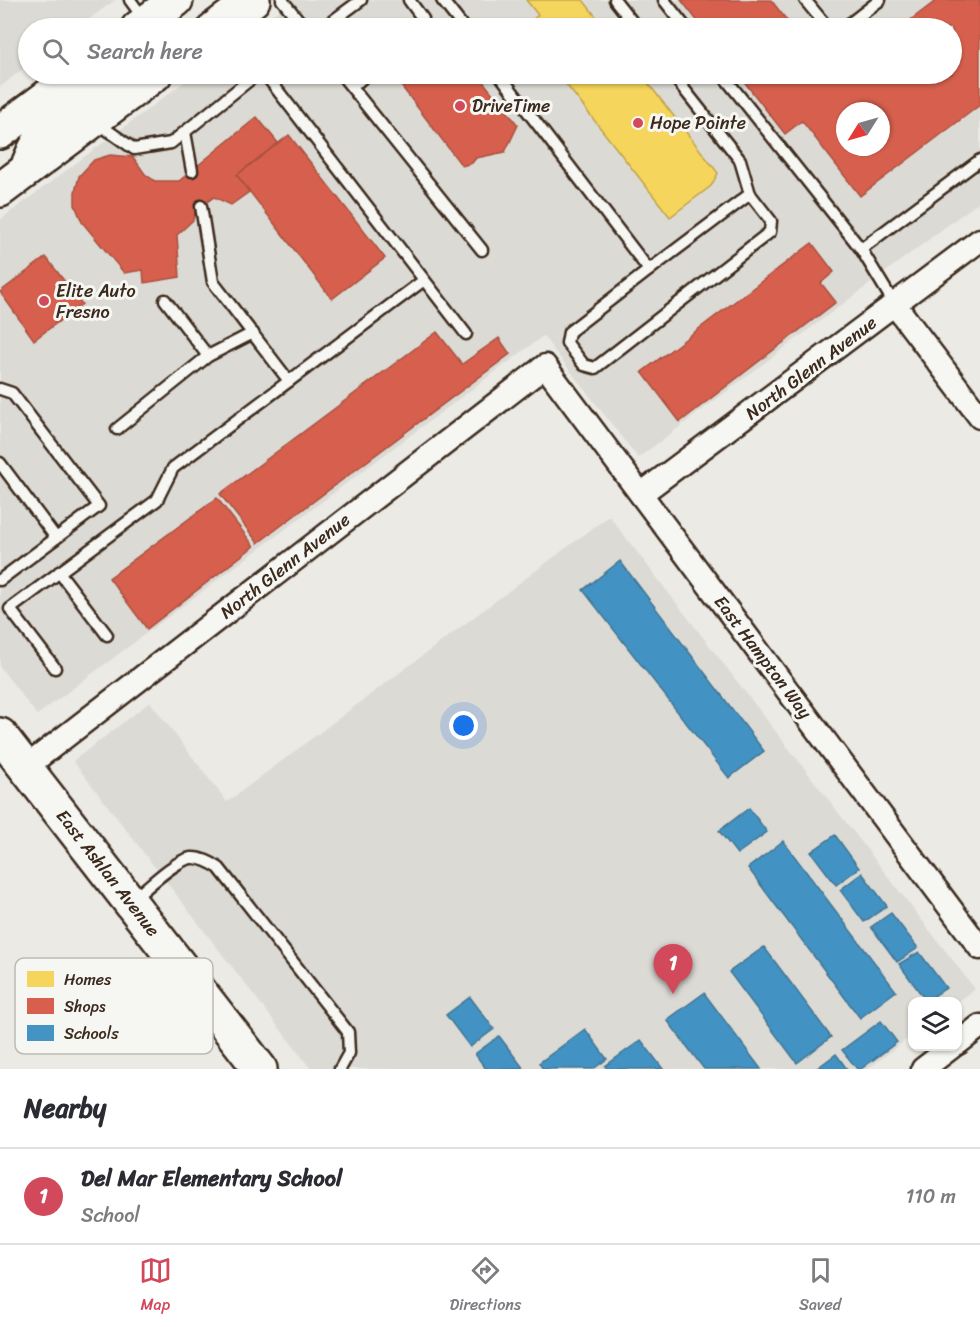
<!DOCTYPE html>
<html lang="en">
<head>
<meta charset="utf-8">
<style>
	:root { --surface:#fff; --page:#f2f2f3; --text:#2b2b33; --muted:#7c7c81; --line:#e1e1e2; --accent:#d1495b }
	body { margin:0; font-family:Sriracha,sans-serif; background:var(--page); color:var(--text) }
	.controls { position:absolute; right:18px; bottom:18px; display:grid; overflow:hidden; border-radius:12px; box-shadow:0 2px 4px #0004 }
	.controls button { width:54px; height:54px; display:grid; place-items:center; padding:0; border:0; border-bottom:2px solid var(--line); background:var(--surface); color:var(--text); font:30px sans-serif }
	.compass { position:absolute; left:836px; top:102px; width:54px; height:54px; border-radius:50%; background:var(--surface); box-shadow:0 2px 4px #0004; rotate:233deg }
	.you { position:absolute; left:464px; top:726px; width:21px; height:21px; margin:-15px; border:4px solid #fff; border-radius:50%; background:#1a73e8; box-shadow:0 0 0 9px #1a73e833 }
	.badge { display:grid; place-items:center; width:39px; height:39px; border-radius:50%; background:var(--accent); color:#fff; font-size:20px; font-weight:700 }
	.pin { position:absolute; translate:-50% -50px; filter:drop-shadow(0 2px 3px #0008) }
	.pin::after { content:''; position:absolute; top:32px; width:21px; height:18px; background:inherit; clip-path:polygon(0 0,100% 0,50% 100%) }
	.list { margin:0; padding:0; list-style:none }
	h2 { display:flex; justify-content:space-between; align-items:center; height:78px; margin:0; padding:0 24px; font-size:26px }
	h2 small { font-size:20px; font-weight:400; color:var(--muted) }
	.list li { display:grid; grid-template-columns:39px 1fr auto; gap:18px; align-items:center; box-sizing:border-box; height:96px; padding:0 24px; border-top:2px solid var(--line) }
	.list b { display:block; font-size:22px; white-space:nowrap }
	.list p { margin:0; font-size:20px; white-space:nowrap; color:var(--muted) }
	.list em { font-size:20px; font-style:normal; color:var(--muted) }
	.icon { flex:none; width:33px; height:33px; fill:none; stroke:currentColor; stroke-width:2; stroke-linecap:round; stroke-linejoin:round }
	.map { position:relative; flex:none; width:980px; height:1069px; overflow:hidden }
	.search { position:absolute; background:var(--surface); box-shadow:0 2px 4px #0004; left:18px; right:18px; top:18px; height:66px; display:flex; align-items:center; gap:15px; box-sizing:border-box; padding:0 21px; border-radius:33px; color:var(--muted); font-size:22px }
	.sheet { height:174px; background:var(--surface) }
	nav { display:flex; justify-content:space-around; align-items:center; box-sizing:border-box; height:84px; border-top:2px solid var(--line); background:var(--surface); font-size:16px; color:var(--muted) }
	nav a { display:grid; justify-items:center; gap:3px }
	nav .on { color:var(--accent) }
	.map>svg:first-child { display:block }
	.built { fill:#dcdad4; fill-rule:evenodd }
	.homes { fill:#f6d55c; stroke:#bea249; stroke-width:1.5 }
	.shops { fill:#d6604d; stroke:#a8503f; stroke-width:1.5; fill-rule:evenodd }
	.schools { fill:#4393c3; stroke:#417492; stroke-width:1.5 }
	.lines { fill:none; stroke-linecap:round; stroke-linejoin:round }
	.lane-casing { stroke:#3b2a1e; stroke-width:15 }
	.street-casing { stroke:#3b2a1e; stroke-width:27 }
	.primary-casing { stroke:#3b2a1e; stroke-width:38 }
	.lane { stroke:#f6f6f2; stroke-width:10 }
	.street { stroke:#f6f6f2; stroke-width:22 }
	.primary { stroke:#f6f6f2; stroke-width:33 }
	.poi-dot { fill:#d1495b; stroke:#f6f6f2; stroke-width:2 }
	.labels { text-anchor:middle; stroke-width:6; stroke-linejoin:round; paint-order:stroke }
	.poi-label { font-size:18px; fill:#3b2a1e; stroke:#f6f6f2; text-anchor:start }
	.street-label { font-size:18px; fill:#3b2a1e; stroke:#f6f6f2 }
	.key { fill:#f6f6f2; stroke:#beb9b2; stroke-width:1.5 }
	.key-label { font-size:16px; fill:#3b2a1e }
</style>
</head>
<body>
<div class="map">
<svg width="980" height="1069" viewBox="0 0 980 1069">
	<rect width="100%" height="100%" fill="#ebeae5"/>
	<filter id="ink" filterUnits="userSpaceOnUse"><feTurbulence type="fractalNoise" baseFrequency=".0167" numOctaves="2"/><feDisplacementMap in="SourceGraphic" scale="12" xChannelSelector="R" yChannelSelector="G"/><feConvolveMatrix kernelMatrix="1 2 1 2 8 2 1 2 1" color-interpolation-filters="sRGB"/></filter>
	<g filter="url(#ink)">
		<g class="built">
			<polygon points="0,0 115,0 77,28 28,28 28,65 0,87"/>
			<path d="M293,0H980V201L638,458L543,336L37,715L0,667V220L195,74H952V28H255ZM845,111H881V147H845Z"/>
			<polygon points="609,516 975,989 958,1002 912,1002 912,1035 868,1069 311,1069 73,761 150,702 227,802"/>
		</g>
		<g class="homes">
			<polygon points="526,0 583,0 605,28 523,28 538,15"/>
			<polygon points="558,74 641,74 718,173 711,186 670,217"/>
		</g>
		<g class="shops">
			<polygon points="681,0 771,0 793,28 703,28"/>
			<path d="M937,0H980V105L860,196L802,121L785,134L738,74H827L833,80L842,74H952V28H900ZM845,111H881V147H845Z"/>
			<polygon points="418,74 477,74 518,125 505,152 476,158 472,163 462,166 402,87"/>
			<polygon points="257,117 278,143 237,175 249,192 231,205 214,197 196,210 193,220 177,235 180,277 144,283 143,270 124,273 82,222 75,205 75,192 79,176 94,160 110,155 133,157 145,174 155,181 179,181"/>
			<polygon points="289,135 385,258 332,299 237,175"/>
			<polygon points="812,243 834,272 821,283 836,302 680,422 642,372"/>
			<polygon points="46,257 82,304 34,340 0,292"/>
			<polygon points="437,332 462,364 499,338 510,354 258,543 220,494"/>
			<polygon points="217,498 254,546 147,629 109,578"/>
		</g>
		<g class="schools">
			<polygon points="620,561 764,751 729,778 583,590"/>
			<polygon points="749,808 767,832 737,854 719,831"/>
			<polygon points="835,835 859,868 836,885 811,852"/>
			<polygon points="783,841 896,991 860,1018 748,868"/>
			<polygon points="862,873 887,906 864,922 840,890"/>
			<polygon points="891,913 918,948 897,962 871,927"/>
			<polygon points="764,947 831,1037 797,1063 729,972"/>
			<polygon points="919,952 946,988 926,1001 899,964"/>
			<polygon points="704,993 761,1069 704,1069 667,1020"/>
			<polygon points="470,997 494,1029 470,1047 446,1015"/>
			<polygon points="881,1021 897,1042 861,1069 857,1069 842,1050"/>
			<polygon points="585,1029 607,1059 593,1069 543,1069 539,1063"/>
			<polygon points="499,1036 524,1069 486,1069 475,1054"/>
			<polygon points="641,1040 663,1069 608,1069 605,1066"/>
			<polygon points="836,1054 847,1069 816,1069"/>
		</g>
		<g class="lines">
			<defs>
				<g id="lane">
					<polyline points="130,0 144,19"/>
					<polyline points="282,0 305,28"/>
					<polyline points="409,0 423,19 422,28"/>
					<polyline points="442,0 464,28"/>
					<polyline points="615,0 637,28"/>
					<polyline points="664,0 686,28"/>
					<polyline points="805,0 828,28"/>
					<polyline points="323,28 361,0"/>
					<polyline points="844,28 880,0"/>
					<polyline points="265,74 466,334"/>
					<polyline points="341,74 482,250"/>
					<polyline points="499,74 649,270 569,332 567,343 584,365 595,368 770,232 771,221 750,194 740,160 672,74"/>
					<polyline points="722,74 861,249 980,160"/>
					<polyline points="352,87 367,74"/>
					<polyline points="96,122 134,149 171,143 257,74"/>
					<polyline points="185,132 192,171"/>
					<polyline points="201,206 213,282 289,381"/>
					<polyline points="861,249 895,305"/>
					<polyline points="649,270 750,194"/>
					<polyline points="165,300 208,356"/>
					<polyline points="0,389 12,393 99,506 0,580"/>
					<polyline points="117,429 208,356 253,333"/>
					<polyline points="0,463 56,538"/>
					<polyline points="59,572 107,635"/>
					<polyline points="55,668 10,609 157,500 173,468 424,280"/>
					<path d="M132,900C145,890 175,860 191,858C200,857 212,863 219,868L348,1032L349,1053L340,1069"/>
				</g>
				<g id="street">
					<polyline points="895,305 980,417"/>
					<polyline points="641,494 980,240"/>
					<polyline points="26,767 545,366 980,948"/>
					<polyline points="958,1043 980,1026"/>
					<polyline points="923,1069 953,1046"/>
				</g>
				<g id="primary">
					<polyline points="138,28 176,0"/>
					<polyline points="215,28 253,0"/>
					<polyline points="0,132 78,74"/>
					<path d="M29,163C47,115 79,102 118,74"/>
					<polyline points="0,190 155,74"/>
					<polyline points="0,735 260,1069"/>
				</g>
			</defs>
			<use href="#lane" class="lane-casing"/>
			<use href="#street" class="street-casing"/>
			<use href="#primary" class="primary-casing"/>
			<use href="#lane" class="lane"/>
			<use href="#street" class="street"/>
			<use href="#primary" class="primary"/>
		</g>
	</g>
	<g class="poi-dot">
		<circle cx="460" cy="106" r="6"/>
		<circle cx="638" cy="123" r="6"/>
		<circle cx="44" cy="301" r="6"/>
	</g>
	<g class="labels">
		<g class="poi-label">
			<text x="472" y="112">DriveTime</text>
			<text x="650" y="129">Hope Pointe</text>
			<text x="56" y="297">Elite Auto<tspan x="56" dy="21">Fresno</tspan></text>
		</g>
		<g class="street-label">
			<text transform="translate(811 368) rotate(-37)" y="6">North Glenn Avenue</text>
			<text transform="translate(285 566) rotate(-38)" y="6">North Glenn Avenue</text>
			<text transform="translate(763 657) rotate(53)" y="6">East Hampton Way</text>
			<text transform="translate(108 873) rotate(52)" y="6">East Ashlan Avenue</text>
		</g>
	</g>
	<rect x="15" y="958" width="198" height="96" rx="9" class="key"/>
	<rect x="27" y="971" width="27" height="16" fill="#f6d55c"/>
	<rect x="27" y="998" width="27" height="16" fill="#d6604d"/>
	<rect x="27" y="1025" width="27" height="16" fill="#4393c3"/>
	<g class="key-label">
		<text x="64" y="985">Homes</text>
		<text x="64" y="1012">Shops</text>
		<text x="64" y="1039">Schools</text>
	</g>
</svg>
<div class="controls">
<button><svg class="icon" aria-label="layers" viewBox="0 0 24 24"><path d="M12 4l9 5-9 5-9-5zM3 14l9 5 9-5"/></svg></button>
</div>
<svg class="compass" viewBox="-18 -18 36 36"><path d="M0-13l5 13h-10z" fill="#e53935"/><path d="M0 13l5-13h-10z" fill="#7c7c81"/></svg>
<div class="you"></div>
<div class="pin badge" style="left:673px;top:994px">1</div>
<div class="search"><svg class="icon" aria-label="search" viewBox="0 0 24 24"><circle cx="10" cy="10" r="6"/><path d="M15 15l6 6"/></svg>Search here</div>
</div>
<section class="sheet">
<h2>Nearby<small></small></h2>
<ul class="list">
<li><span class="badge">1</span><div><b>Del Mar Elementary School</b><p>School</p></div><em>110 m</em></li>
</ul>
</section>
<nav>
<a class="on"><svg class="icon" aria-label="map" viewBox="0 0 24 24"><path d="M3 6l6-2 6 2 6-2v14l-6 2-6-2-6 2zM9 4v14M15 6v14"/></svg>Map</a>
<a><svg class="icon" aria-label="directions" viewBox="0 0 24 24"><path d="M12 3l9 9-9 9-9-9zM9 14v-3h6M13 9l2 2-2 2"/></svg>Directions</a>
<a><svg class="icon" aria-label="saved" viewBox="0 0 24 24"><path d="M7 4h10v16l-5-4-5 4z"/></svg>Saved</a>
</nav>
</body>
</html>
